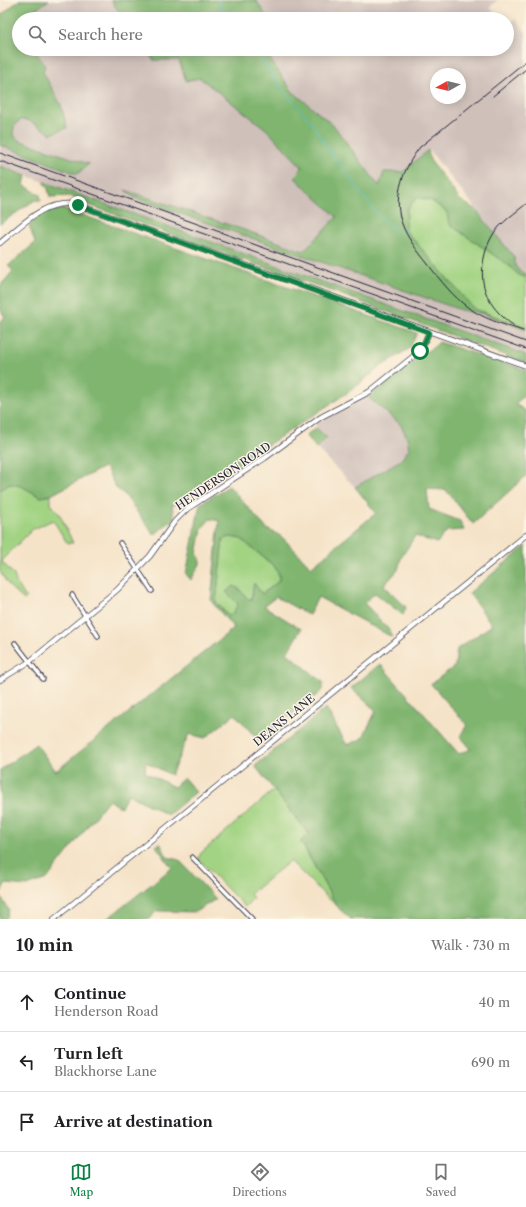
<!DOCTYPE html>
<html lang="en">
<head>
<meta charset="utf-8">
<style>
	:root { --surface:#fff; --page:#f2f2f2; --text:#202124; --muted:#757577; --line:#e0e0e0; --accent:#0b8043 }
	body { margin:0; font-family:"Libre Caslon Text",serif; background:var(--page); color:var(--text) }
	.compass { position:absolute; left:430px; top:68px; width:36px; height:36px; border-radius:50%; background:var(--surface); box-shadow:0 2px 10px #0003; rotate:262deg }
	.stop { position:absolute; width:12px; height:12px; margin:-9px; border:3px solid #0b8043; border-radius:50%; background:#fff }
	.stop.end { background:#0b8043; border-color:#fff; box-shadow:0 1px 4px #0008 }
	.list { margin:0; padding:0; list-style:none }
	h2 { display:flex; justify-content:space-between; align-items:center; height:52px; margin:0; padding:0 16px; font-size:17px }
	h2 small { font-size:13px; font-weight:400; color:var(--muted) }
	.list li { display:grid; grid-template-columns:26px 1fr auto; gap:12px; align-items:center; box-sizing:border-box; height:60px; padding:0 16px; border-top:1px solid var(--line) }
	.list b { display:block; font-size:15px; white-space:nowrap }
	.list p { margin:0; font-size:13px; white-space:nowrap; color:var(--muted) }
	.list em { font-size:13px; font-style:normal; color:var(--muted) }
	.icon { flex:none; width:22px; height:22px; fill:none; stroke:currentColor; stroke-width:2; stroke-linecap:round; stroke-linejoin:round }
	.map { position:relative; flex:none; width:526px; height:919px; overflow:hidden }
	.search { position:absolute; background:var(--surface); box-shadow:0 2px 10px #0003; left:12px; right:12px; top:12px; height:44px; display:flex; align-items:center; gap:10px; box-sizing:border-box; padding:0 14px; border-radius:22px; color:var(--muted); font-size:15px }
	.sheet { height:232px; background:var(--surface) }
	nav { display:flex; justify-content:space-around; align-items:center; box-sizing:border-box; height:56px; border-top:1px solid var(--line); background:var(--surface); font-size:11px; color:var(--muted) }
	nav a { display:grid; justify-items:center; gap:2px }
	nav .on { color:var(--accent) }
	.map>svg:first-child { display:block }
	.industrial { fill:#cfc0ba; fill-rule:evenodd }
	.green { fill:#a1d382; stroke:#627a5e }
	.forest { fill:#80b570; stroke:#516c56; fill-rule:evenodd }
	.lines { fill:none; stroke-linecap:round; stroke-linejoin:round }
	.stream { stroke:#55c1cf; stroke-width:1 }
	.street-casing { stroke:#423f50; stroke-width:5.5 }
	.secondary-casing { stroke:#423f50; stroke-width:6 }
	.street { stroke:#fff; stroke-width:3.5 }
	.secondary { stroke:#fff; stroke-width:4.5 }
	.rail { stroke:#22223b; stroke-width:1 }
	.route { stroke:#0b8043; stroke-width:5 }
	.labels { text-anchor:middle; stroke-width:3; stroke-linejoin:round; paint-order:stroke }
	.street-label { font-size:11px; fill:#22223b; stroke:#fcf5e5 }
</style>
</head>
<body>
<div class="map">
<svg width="526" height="919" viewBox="0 0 526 919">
	<rect width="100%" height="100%" fill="#fcf5e5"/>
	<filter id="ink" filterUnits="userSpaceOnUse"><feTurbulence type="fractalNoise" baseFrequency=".025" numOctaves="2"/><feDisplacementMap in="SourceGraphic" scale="8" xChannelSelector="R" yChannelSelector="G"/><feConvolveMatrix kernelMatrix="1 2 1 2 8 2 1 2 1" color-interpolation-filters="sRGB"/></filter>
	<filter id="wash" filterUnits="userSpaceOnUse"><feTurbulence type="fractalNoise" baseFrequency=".012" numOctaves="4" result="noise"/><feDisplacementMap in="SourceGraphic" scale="16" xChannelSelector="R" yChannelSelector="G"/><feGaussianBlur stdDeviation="0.9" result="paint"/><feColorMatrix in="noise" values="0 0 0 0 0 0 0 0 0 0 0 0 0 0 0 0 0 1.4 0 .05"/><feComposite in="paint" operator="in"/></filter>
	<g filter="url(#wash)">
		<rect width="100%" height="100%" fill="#f5e3c8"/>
		<g class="industrial">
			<polygon points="49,0 111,0 124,19 23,19"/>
			<polygon points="256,0 498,0 490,7 500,19 268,19"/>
			<path d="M515,19L526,32V273L520,272L515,265L514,257L429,150L403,172H384L379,187L334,126L292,91L263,49H507V25ZM436,74H460V98H436Z"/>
			<polygon points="34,49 145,49 153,60 179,60 200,78 266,129 302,167 295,178 337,217 303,252 244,230 126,191 252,238 461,310 484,314 526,330 526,355 0,166 0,145 27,155 88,164 17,140 13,134 14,127 20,120 28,120 51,134 61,105 42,72 45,66"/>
			<polygon points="368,397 400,424 407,437 409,449 401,460 355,487 316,448 327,438 316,428 316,424 334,413 363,398"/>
		</g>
		<g class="green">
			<polygon points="417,197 432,201 447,212 449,224 507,264 520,276 526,277 526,327 474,309 406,231 407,209"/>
			<polygon points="10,484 21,486 41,497 51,495 51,504 60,515 73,543 67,543 53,520 33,529 1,561 14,575 16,582 26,598 24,600 10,587 0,572 0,490"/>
			<polygon points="231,537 241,539 275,567 279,575 279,581 262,594 254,584 251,600 244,597 239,588 226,592 238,604 233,613 228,616 216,602 223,539"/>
			<polygon points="274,790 309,834 301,842 337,907 290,861 250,894 253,898 245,907 198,859 201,853"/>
		</g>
		<g class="forest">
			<polygon points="19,0 49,0 22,19 19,19 18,23 19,25 19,49 34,49 45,66 43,72 61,105 67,128 51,134 28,120 20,120 14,127 13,134 18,140 89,164 77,174 0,145 0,16"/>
			<polygon points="111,0 256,0 268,19 124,19"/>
			<polygon points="146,49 263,49 292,91 334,126 379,186 384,172 403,172 428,150 430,160 460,200 476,210 514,257 515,265 520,272 526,273 526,277 520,276 507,264 449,224 447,212 432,201 417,197 407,209 406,231 474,309 526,327 526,330 484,314 461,310 135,198 125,190 244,230 303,251 337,217 295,178 302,167 266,129 200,78 186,81 179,60 153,60"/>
			<polygon points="0,166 26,176 24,185 40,195 41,201 35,200 0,224"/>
			<polygon points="44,182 526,355 526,363 329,290 80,202 71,196 50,197 48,189"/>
			<polygon points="65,209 417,333 410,348 380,367 353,389 213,481 197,485 202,491 191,502 172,505 174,518 154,535 124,494 116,488 107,470 104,467 51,495 41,497 21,486 10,484 0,490 0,321 5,317 0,309 0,286 13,271 8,266 35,243 29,225 44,211"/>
			<path d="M439,342L526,370V394L515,404L526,411V476L473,524L446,490L427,489L429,509L460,521L464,530L447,531L437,543L415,536L401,558L398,570L384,585L406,607L403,615L375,593L364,603L391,632L392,637L318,597L309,615L276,597L264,606L301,629L287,653L323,682V690L259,741L235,714L205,738L189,734L171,775L146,762L145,772L174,787L184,778L196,792L168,815L128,794L121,807L108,800L47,879L27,886L5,884L0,895L9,910L6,919H0V770L36,744L56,771L234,628L211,601L219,521L210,519L202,528L197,554L200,558V564L191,580L186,574L200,504L229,486L267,529L281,536L311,567L376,513L355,487L401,460L409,449L407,437L400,424L368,397L427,351L434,347ZM231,537L241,539L275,567L279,575V581L262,594L254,583L251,600C243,596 242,590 234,586L226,592L238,604L233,613L228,616L216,602L223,539Z"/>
			<polygon points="316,428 327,438 316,448 306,435"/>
			<polygon points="526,546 526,919 351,919 337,907 301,841 309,834 255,766 326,708 347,745 362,739 376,711 351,688 380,664 459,754 471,749 460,736 467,725 431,684 455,666 457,649 492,625 469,593"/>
			<polygon points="160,843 167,857 179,860 216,899 195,912 156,911 150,919 107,919 172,868 156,846"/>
		</g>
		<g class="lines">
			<g class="stream">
				<polyline points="218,0 227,19"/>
				<polyline points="252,49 260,58 281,88 308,118 333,156 378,215 399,233 406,231"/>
			</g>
		</g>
	</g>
	<g filter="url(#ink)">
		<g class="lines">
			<defs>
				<g id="street">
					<polyline points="120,543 152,591"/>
					<polyline points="72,595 98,636"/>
					<polyline points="15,643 43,679"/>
					<polyline points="192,857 252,919"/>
				</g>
				<g id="secondary">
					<path d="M0,243C23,224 46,198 78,205L526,366"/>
					<polyline points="0,680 29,662 117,590 150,556 175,521 187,509 265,458 321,417 369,392 420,351 423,346 429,332"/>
					<polyline points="54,919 526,535"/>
				</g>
			</defs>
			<use href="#street" class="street-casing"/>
			<use href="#secondary" class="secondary-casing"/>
			<use href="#street" class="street"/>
			<use href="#secondary" class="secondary"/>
			<g class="rail">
				<polyline points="493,96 526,69"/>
				<polyline points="0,153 526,342"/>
				<polyline points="0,161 526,349"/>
				<path d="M513,325C501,317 489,304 485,290C479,273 484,248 494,233C502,222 515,213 526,204"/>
				<path d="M523,331C506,325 490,321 475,312C458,302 445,286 434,272C422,256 407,240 401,221C393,195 404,167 420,147L526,61"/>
			</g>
		</g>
	</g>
	<g class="lines" filter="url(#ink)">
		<polyline class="route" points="78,205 429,332 423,346 420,351"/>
	</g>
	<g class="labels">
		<g class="street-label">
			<text transform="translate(223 476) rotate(-34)" y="4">HENDERSON ROAD</text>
			<text transform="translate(284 720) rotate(-39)" y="4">DEANS LANE</text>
		</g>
	</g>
</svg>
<svg class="compass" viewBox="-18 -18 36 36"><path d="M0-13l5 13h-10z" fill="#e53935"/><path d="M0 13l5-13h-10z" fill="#757577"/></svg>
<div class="stop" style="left:420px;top:351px"></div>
<div class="stop end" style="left:78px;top:205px"></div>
<div class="search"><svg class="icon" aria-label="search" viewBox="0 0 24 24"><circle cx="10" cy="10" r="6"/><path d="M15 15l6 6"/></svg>Search here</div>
</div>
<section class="sheet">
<h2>10 min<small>Walk · 730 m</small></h2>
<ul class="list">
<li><svg class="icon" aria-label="ahead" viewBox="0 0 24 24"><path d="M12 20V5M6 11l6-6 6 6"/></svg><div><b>Continue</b><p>Henderson Road</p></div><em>40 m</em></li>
<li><svg class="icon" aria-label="left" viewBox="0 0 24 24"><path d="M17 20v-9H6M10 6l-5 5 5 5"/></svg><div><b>Turn left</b><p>Blackhorse Lane</p></div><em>690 m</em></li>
<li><svg class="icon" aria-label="arrive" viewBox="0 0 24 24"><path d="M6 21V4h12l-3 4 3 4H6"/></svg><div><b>Arrive at destination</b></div></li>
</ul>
</section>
<nav>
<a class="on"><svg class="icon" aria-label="map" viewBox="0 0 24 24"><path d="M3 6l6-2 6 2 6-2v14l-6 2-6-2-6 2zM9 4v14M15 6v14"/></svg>Map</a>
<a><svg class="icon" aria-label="directions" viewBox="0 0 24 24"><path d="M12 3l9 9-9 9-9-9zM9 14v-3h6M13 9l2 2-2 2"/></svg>Directions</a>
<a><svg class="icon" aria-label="saved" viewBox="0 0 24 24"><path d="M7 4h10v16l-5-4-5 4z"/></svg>Saved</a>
</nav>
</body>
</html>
